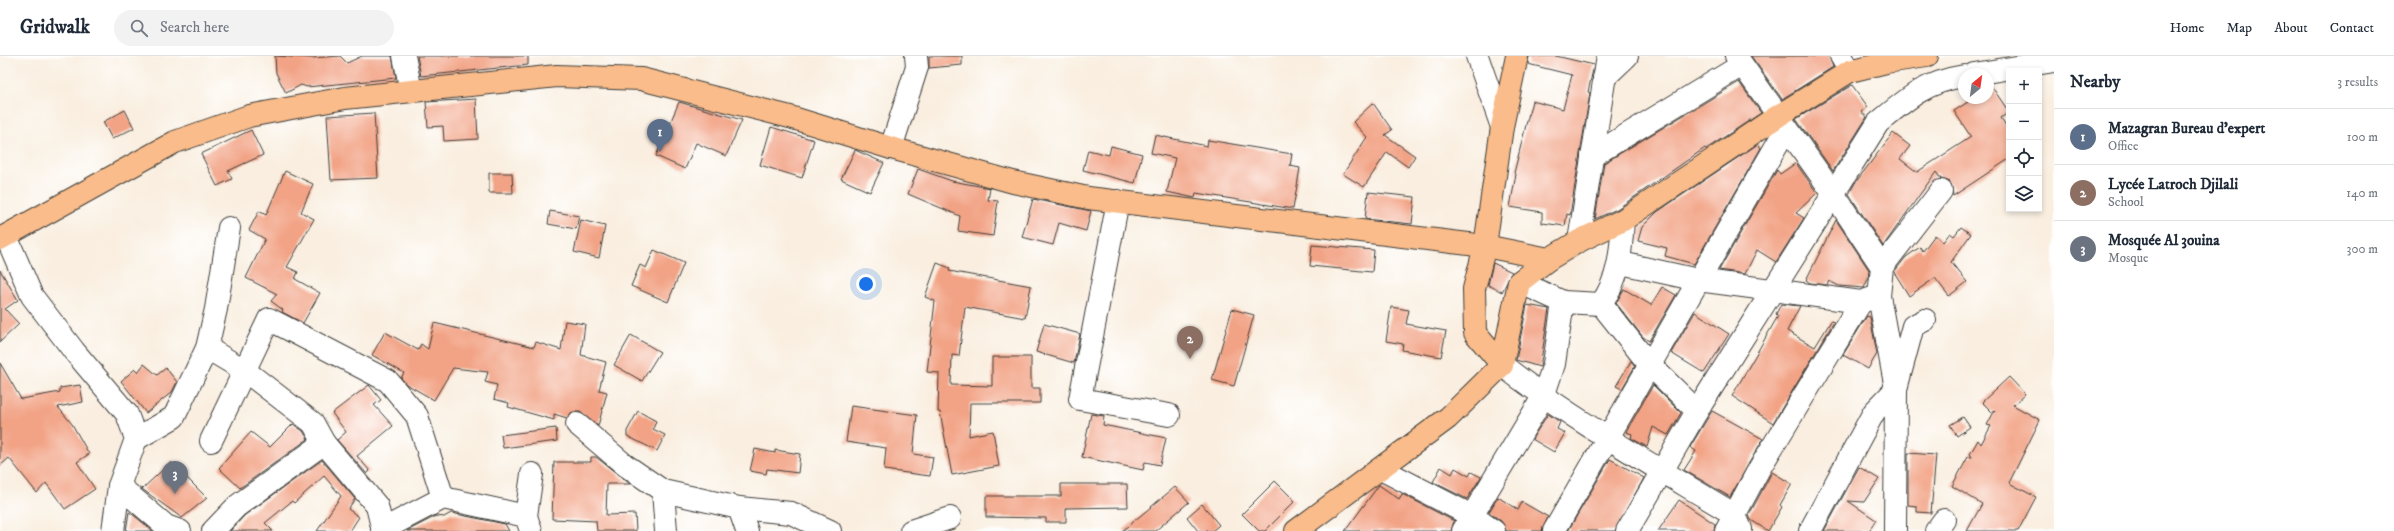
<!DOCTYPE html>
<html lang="en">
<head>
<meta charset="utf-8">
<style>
	:root { --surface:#fff; --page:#f2f2f3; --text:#1f2937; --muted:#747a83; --line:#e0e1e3; --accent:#ea580c }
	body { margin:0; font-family:"IM FELL DW Pica",serif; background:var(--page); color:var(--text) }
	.controls { position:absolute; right:12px; top:12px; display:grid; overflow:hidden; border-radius:0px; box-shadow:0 2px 6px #0003 }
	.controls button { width:36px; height:36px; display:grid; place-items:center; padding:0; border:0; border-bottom:1px solid var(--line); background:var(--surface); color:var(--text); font:20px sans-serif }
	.compass { position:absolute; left:1958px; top:12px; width:36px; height:36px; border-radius:50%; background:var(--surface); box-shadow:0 2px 6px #0003; rotate:29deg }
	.you { position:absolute; left:866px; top:228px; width:14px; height:14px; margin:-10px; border:3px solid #fff; border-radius:50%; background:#1a73e8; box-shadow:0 0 0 6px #1a73e833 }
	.badge { display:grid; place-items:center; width:26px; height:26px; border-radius:50%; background:var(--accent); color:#fff; font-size:13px; font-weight:700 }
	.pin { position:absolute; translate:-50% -33px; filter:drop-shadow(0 1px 2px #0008) }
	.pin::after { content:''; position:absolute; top:21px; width:14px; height:12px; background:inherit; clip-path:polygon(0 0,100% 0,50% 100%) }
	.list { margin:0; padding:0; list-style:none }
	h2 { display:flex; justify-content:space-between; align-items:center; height:52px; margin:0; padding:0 16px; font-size:17px }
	h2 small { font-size:13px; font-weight:400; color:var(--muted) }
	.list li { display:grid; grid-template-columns:26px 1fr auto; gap:12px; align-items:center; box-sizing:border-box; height:56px; padding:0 16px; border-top:1px solid var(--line) }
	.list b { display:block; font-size:15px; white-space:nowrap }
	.list p { margin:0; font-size:13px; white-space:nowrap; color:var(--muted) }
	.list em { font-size:13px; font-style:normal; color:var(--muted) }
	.icon { flex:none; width:22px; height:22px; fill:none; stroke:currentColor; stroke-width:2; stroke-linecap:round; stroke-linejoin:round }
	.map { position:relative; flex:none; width:2054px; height:475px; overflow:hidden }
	header { display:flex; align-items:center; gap:24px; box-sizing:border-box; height:56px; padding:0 20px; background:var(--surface); border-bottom:1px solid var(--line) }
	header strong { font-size:19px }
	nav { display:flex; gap:22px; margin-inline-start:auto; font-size:14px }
	.search { width:280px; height:36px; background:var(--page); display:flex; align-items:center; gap:10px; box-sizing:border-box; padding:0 14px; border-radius:22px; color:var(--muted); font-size:15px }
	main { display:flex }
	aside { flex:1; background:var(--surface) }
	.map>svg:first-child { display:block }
	.building { fill:#f2a385 }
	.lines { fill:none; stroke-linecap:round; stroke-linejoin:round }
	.minor-casing { stroke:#3d3c39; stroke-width:24 }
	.major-casing { stroke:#3d3c39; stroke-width:24 }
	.minor { stroke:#fff; stroke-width:22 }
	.major { stroke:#f9bc8a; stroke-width:22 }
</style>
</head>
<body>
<header>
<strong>Gridwalk</strong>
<div class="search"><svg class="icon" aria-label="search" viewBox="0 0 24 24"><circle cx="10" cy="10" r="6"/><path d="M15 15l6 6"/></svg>Search here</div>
<nav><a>Home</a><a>Map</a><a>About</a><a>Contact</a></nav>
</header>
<main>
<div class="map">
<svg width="2054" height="475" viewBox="0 0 2054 475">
	<rect width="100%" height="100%" fill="#fff"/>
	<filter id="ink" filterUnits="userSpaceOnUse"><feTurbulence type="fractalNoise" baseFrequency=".025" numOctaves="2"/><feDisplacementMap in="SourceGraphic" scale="8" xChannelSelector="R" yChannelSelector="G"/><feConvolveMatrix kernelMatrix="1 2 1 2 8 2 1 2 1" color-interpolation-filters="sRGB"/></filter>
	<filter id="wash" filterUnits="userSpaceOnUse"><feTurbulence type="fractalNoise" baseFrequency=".012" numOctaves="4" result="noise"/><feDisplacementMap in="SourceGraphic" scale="16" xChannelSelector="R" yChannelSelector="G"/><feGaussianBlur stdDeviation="0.9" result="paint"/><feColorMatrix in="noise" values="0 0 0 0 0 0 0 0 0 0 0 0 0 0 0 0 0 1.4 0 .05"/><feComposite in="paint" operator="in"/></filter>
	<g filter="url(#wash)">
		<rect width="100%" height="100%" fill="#f9eedf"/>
		<g id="blocks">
			<g class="building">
				<polygon points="275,0 312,2 340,0 347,7 362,0 392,0 396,22 307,31 301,29 286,37 276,17"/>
				<polygon points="417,0 528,0 528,9 421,20"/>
				<polygon points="929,0 962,0 962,9 929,12"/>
				<polygon points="1529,0 1556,0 1594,9 1588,36 1590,37 1570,159 1567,158 1565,170 1542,167 1542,156 1510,151 1516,118 1514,117 1532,45 1563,53 1572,19 1528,8"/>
				<polygon points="1751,0 1829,0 1833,11 1782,43"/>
				<polygon points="1739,26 1761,57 1706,93 1705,92 1617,153 1595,163 1604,107"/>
				<polygon points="1988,28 1990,28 2009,56 2001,62 2009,74 2009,103 1953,140 1952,130 1948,125 1941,123 1936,116 1883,190 1849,138 1855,127 1893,77 1910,90 1900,103 1917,116 1971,81 1954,55 1974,42 1988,42"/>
				<polygon points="1852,29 1868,51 1861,56 1867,61 1833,115 1796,63"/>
				<polygon points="476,43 478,83 444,85 443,70 428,71 426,46"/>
				<polygon points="679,46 742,64 726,100 696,87 685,113 656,100"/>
				<polygon points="1373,47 1392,74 1385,79 1415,100 1408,111 1387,96 1364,131 1343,118 1367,81 1353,66"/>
				<polygon points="125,54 134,72 112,83 103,66"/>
				<polygon points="374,57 378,122 331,124 327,60"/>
				<polygon points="771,71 814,84 802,122 760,109"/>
				<polygon points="251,74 263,99 228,115 232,123 217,130 201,98"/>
				<polygon points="1155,79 1207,90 1208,84 1292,98 1290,110 1300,112 1293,153 1196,137 1195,142 1167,136 1175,102 1151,97"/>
				<polygon points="1758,88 1761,92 1694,208 1665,200 1667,192 1638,185 1642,171 1657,156"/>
				<polygon points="1111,90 1142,98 1135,127 1083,114 1088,94 1109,99"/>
				<polygon points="855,94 884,107 870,136 841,123"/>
				<polygon points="1796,107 1817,137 1796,157 1804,162 1776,206 1757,194 1745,218 1719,214 1777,114 1780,118"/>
				<polygon points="918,113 952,125 990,132 988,144 998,145 993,180 958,175 960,160 908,138"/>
				<polygon points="285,115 313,128 301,156 314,163 287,211 298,216 295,223 320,237 303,267 282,256 283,254 271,245 277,238 246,222 265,183 249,174 259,155 266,159"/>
				<polygon points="489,117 512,117 513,137 489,137"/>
				<polygon points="1368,136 1415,141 1412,168 1365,163"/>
				<polygon points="1033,143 1091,155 1086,175 1059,167 1053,189 1022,181"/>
				<polygon points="550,155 579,160 576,173 548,168"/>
				<polygon points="581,164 605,170 599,202 574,196"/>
				<polygon points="1836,164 1869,214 1868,223 1864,232 1839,230 1829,225 1827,229 1810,227 1806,224"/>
				<polygon points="1961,171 1971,178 1951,206 1967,226 1949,240 1935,222 1909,240 1894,216 1906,201 1920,191 1923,195 1935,179 1943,186 1950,177 1954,180"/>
				<polygon points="1312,189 1374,194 1372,216 1310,210"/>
				<polygon points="654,194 684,207 668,246 631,230 640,209 646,212"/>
				<polygon points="937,207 950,212 949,215 1031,230 1025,262 965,251 959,300 952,299 951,329 992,330 992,301 1031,301 1031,332 1040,332 1040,347 970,347 969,380 993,375 999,410 952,419 940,356 938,356 939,317 927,316 935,245 925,241"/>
				<polygon points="1493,207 1512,216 1502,236 1488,229"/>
				<polygon points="0,214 18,244 5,253 19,268 0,286"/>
				<polygon points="1662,231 1676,239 1649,285 1643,281 1616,247 1624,233 1651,249"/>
				<polygon points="1781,248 1800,250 1787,275 1815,291 1831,265 1834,266 1773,367 1732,340 1778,260 1776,258"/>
				<polygon points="1527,249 1549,253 1540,311 1516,304"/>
				<polygon points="1391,251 1409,254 1406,268 1446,275 1441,301 1402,294 1403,288 1386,285"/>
				<polygon points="1232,253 1254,259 1234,330 1212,324"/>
				<polygon points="1695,256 1729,278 1704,317 1671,297"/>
				<polygon points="1867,260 1870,261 1877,298 1868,313 1843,299"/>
				<polygon points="565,265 585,268 581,299 606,306 599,334 607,336 598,370 580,356 572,356 567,362 554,358 554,364 508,351 509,347 494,343 497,329 485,326 488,316 453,312 434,344 406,328 401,322 404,317 372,299 385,276 418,294 421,288 428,293 434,267 534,291 536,286 561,294"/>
				<polygon points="1044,268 1080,278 1074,307 1036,296"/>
				<polygon points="631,279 660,296 642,325 614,309"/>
				<polygon points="1631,305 1635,310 1622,333 1616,330"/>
				<polygon points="0,307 21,343 60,336 60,332 80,329 83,346 58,351 72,368 89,398 77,406 95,433 65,453 46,427 37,437 9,402 0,410"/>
				<polygon points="144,308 157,319 166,312 177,326 172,336 146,357 121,325 135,313 138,316"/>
				<polygon points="2009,321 2025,338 2013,349 2040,364 2009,427 2036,441 2018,475 1967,475 1982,448 1952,430 1968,401 1972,401 1970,398 1978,384 1981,388 1991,370 1987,369 1995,354 1992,356 1982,346"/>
				<polygon points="369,329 381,344 374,349 393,370 357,400 370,415 367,418 337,384 346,376 332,357"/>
				<polygon points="1653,329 1681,357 1668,379 1653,371 1647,391 1631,382 1632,378 1626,376"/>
				<polygon points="851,350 917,359 913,398 933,401 930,420 884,414 886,392 846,386"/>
				<polygon points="638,355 656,365 653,373 665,379 657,395 627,380 627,375"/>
				<polygon points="1712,355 1763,383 1730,441 1684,414 1696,395 1690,391"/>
				<polygon points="1091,358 1104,360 1103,369 1166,382 1160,409 1145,406 1143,414 1082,401"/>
				<polygon points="1548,358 1560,366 1557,373 1565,377 1554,396 1532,383"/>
				<polygon points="1963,361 1970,371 1957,380 1950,369"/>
				<polygon points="293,368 303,375 308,383 240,432 219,412 251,376 270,391"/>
				<polygon points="556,372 557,385 503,392 501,379"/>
				<polygon points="755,393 775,397 775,394 800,398 798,417 767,413 766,418 750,415"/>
				<polygon points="1908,397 1936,399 1931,457 1917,456 1917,450 1908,449"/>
				<polygon points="591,401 596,401 630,428 607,428 606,459 635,458 636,475 597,475 596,465 552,463 554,406 591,406"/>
				<polygon points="1610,403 1644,422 1615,475 1568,475"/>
				<polygon points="322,404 355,443 348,453 359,461 350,475 317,475 341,440 324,420 294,447 292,445 265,467 273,475 230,475 245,459"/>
				<polygon points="171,406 207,442 182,462 142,433"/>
				<polygon points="1441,411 1452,418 1455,412 1469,420 1471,416 1481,421 1467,443 1433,426"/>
				<polygon points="1859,411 1879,423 1864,446 1848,445 1876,464 1869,475 1824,475"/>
				<polygon points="1772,416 1792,428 1780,449 1782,451 1768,475 1751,464 1749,459"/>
				<polygon points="1275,425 1295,445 1265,475 1259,475 1242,458"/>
				<polygon points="1061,428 1127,428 1128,451 1066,452 1066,466 1046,466 1046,462 986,461 986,440 1061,440"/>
				<polygon points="1379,429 1399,443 1402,438 1454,465 1451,475 1345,475"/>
				<polygon points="1175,431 1189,446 1155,475 1122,475"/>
				<polygon points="1498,441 1518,454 1522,446 1548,461 1542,475 1506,475 1501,465 1489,456"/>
				<polygon points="1679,444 1715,468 1714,475 1658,475"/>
				<polygon points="1202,448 1219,469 1212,475 1198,475 1187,461"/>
				<polygon points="129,456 136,461 153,475 126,475"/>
				<polygon points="451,457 505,468 509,475 407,475 436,460 444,461"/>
			</g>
		</g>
	</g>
	<g filter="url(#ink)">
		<use href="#blocks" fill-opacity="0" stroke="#3d3c39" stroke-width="1"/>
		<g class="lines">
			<defs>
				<g id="minor">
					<polyline points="404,0 411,35"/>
					<polyline points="1477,0 1502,71"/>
					<polyline points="1736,0 1833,137 1882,211"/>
					<polyline points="1841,0 1850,15"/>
					<polyline points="1974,18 2054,5"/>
					<polyline points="1604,22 1627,0"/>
					<polyline points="891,92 917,11 916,0"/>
					<polyline points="1592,100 1742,9"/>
					<polyline points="1118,145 1080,343 1169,359"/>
					<polyline points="6,180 32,240 74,295 127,358 136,383 119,430 113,475"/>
					<polyline points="1579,185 1608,0"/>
					<polyline points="1621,207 1698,224 1861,246"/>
					<path d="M1519,226L1563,246L1601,248C1620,222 1621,194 1623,164"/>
					<polyline points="1879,240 1896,333 1895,475"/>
					<polyline points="1601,248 1649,308 1697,355"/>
					<polyline points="207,292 244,314 313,367 324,387 377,450 383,475"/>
					<path d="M1502,309C1575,366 1656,411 1735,459L1741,473"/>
					<polyline points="577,368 625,409 663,435 739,452 747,475"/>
					<polyline points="136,383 174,361 207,292 216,253 229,172"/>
					<polyline points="211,385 269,263 388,325 417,360 443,442"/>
					<polyline points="1381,413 1472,460 1494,475"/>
					<polyline points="119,430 166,470 180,475"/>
					<polyline points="663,435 666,475"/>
					<polyline points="739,452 791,457 830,475"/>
					<polyline points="526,460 532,418"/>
					<polyline points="382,474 443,442 526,460 531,475"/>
					<polyline points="213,475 237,450 324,387"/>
					<polyline points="911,475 950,462"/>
					<polyline points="1463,475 1543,341 1554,308 1563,246"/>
					<polyline points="1554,475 1786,73"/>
					<path d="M1627,475L1697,355L1878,67C1907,43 1925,26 1964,20"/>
					<polyline points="1726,475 1759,413 1861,246 1879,240 1882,211 1941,135"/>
					<polyline points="1810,475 1874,356 1896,333 1913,270 1925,264"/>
					<polyline points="1936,475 1944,464"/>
				</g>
				<g id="major">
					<polyline points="0,183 175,86 249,60 345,42 557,20 641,23 790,61 891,92 1013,126 1088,142 1485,190 1549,203"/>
					<polyline points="1502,309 1475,277 1474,233 1485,190 1502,71 1517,0"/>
					<polyline points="1296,475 1448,362 1502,309 1519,226 1549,203 1579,185 1623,164 1778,60 1850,15 1886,6 1927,0"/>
				</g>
			</defs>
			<use href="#minor" class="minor-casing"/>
			<use href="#major" class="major-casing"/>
			<use href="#minor" class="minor"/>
			<use href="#major" class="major"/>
		</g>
	</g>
</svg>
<div class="controls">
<button>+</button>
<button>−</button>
<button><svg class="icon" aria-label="locate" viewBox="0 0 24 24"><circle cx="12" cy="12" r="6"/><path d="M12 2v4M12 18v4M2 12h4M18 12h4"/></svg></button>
<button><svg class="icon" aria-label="layers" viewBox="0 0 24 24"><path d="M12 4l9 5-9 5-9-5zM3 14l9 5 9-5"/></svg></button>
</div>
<svg class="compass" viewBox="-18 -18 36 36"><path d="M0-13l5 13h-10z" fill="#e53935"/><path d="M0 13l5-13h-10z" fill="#747a83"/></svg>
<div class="you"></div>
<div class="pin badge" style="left:660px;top:96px;background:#5c6f8a">1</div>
<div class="pin badge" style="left:1190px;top:303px;background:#8d6e63">2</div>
<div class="pin badge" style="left:175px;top:438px;background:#6b7280">3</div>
</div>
<aside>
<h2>Nearby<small>3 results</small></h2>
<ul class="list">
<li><span class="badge" style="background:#5c6f8a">1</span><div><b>Mazagran Bureau d'expert</b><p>Office</p></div><em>100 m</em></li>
<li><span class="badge" style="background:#8d6e63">2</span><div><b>Lycée Latroch Djilali</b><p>School</p></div><em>140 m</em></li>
<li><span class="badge" style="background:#6b7280">3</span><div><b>Mosquée Al 3ouina</b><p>Mosque</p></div><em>300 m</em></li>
</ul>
</aside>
</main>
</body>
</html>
